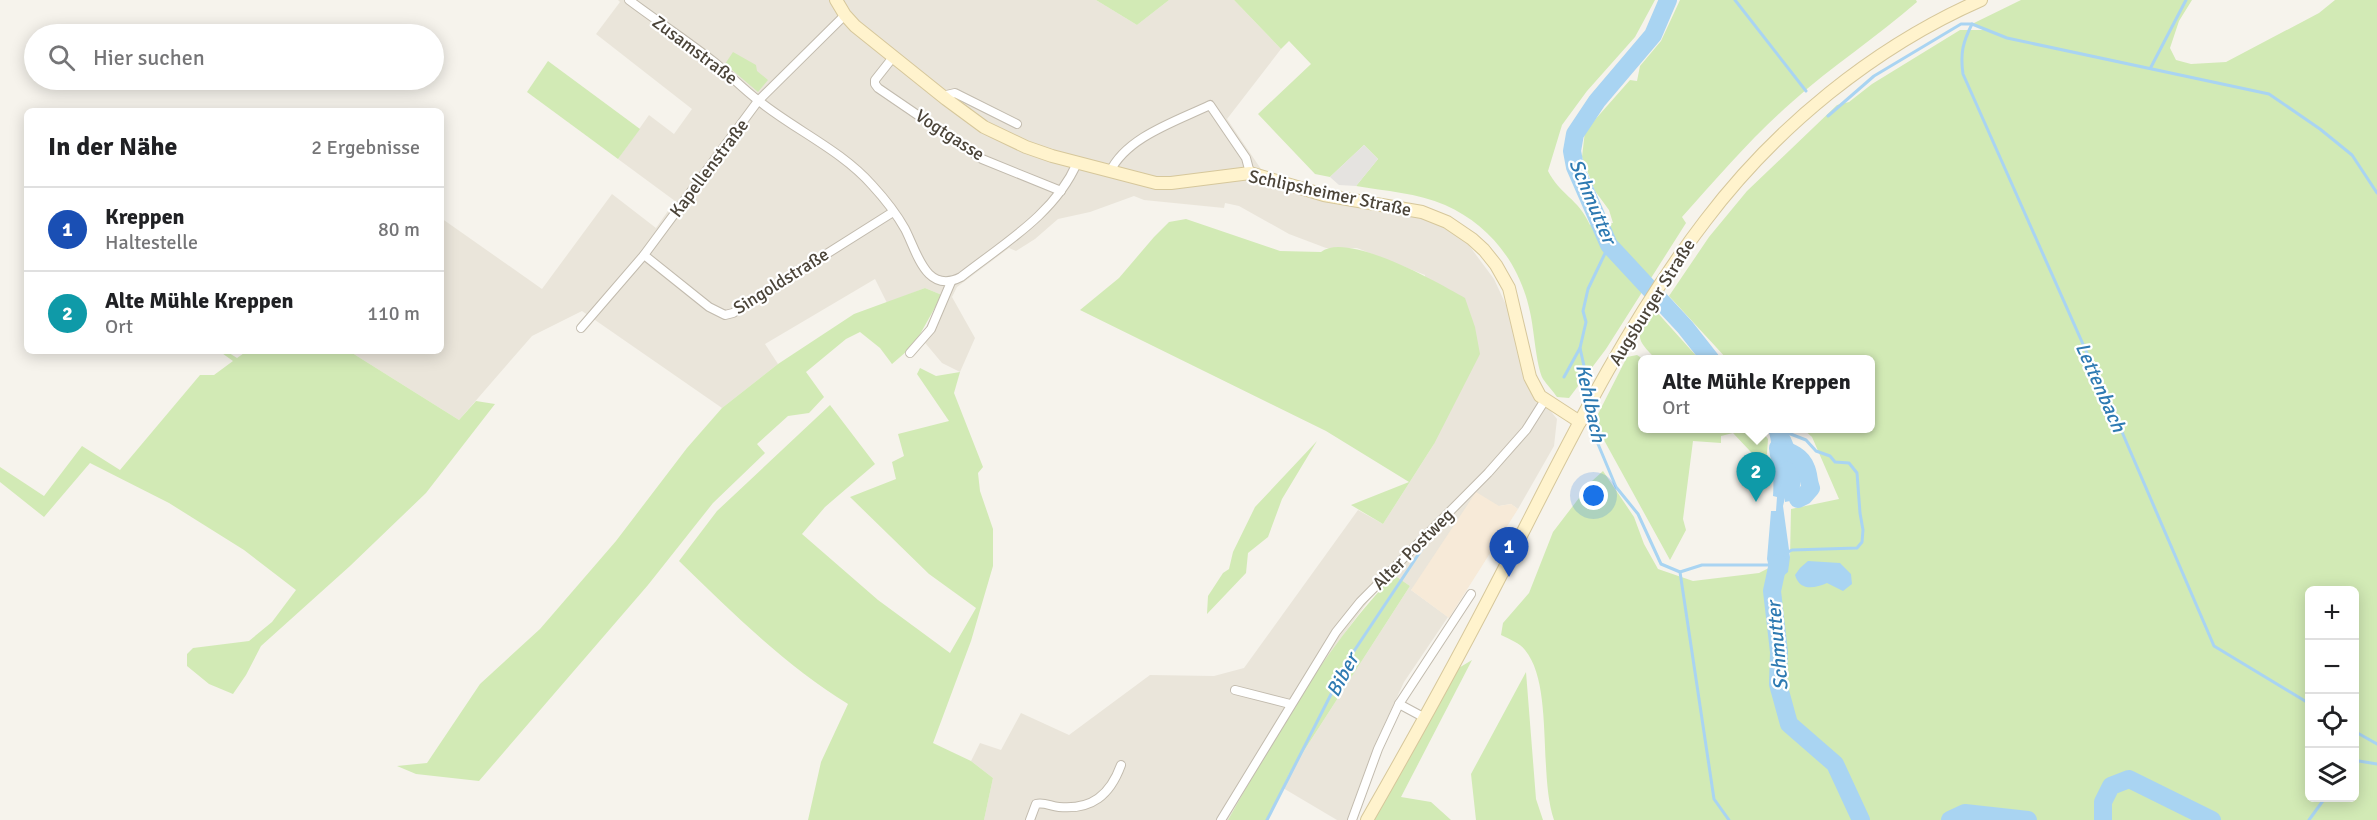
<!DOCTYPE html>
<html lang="de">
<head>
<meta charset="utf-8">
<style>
	:root { --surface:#fff; --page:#f2f2f2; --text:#202124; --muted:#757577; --line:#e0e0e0; --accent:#ea580c }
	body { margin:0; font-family:Signika,sans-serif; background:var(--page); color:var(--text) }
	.controls { position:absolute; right:18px; bottom:18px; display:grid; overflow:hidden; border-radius:9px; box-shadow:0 3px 15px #0003 }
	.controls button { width:54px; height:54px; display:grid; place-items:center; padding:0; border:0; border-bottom:2px solid var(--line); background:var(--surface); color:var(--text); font:30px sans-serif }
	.you { position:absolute; left:1594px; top:496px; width:21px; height:21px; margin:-15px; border:4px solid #fff; border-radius:50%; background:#1a73e8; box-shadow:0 0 0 9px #1a73e833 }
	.badge { display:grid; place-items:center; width:39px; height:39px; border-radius:50%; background:var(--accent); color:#fff; font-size:20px; font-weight:700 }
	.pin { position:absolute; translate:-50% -50px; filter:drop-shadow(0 2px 3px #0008) }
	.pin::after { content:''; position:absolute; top:32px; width:21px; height:18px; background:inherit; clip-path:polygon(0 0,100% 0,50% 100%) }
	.popup { position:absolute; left:1638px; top:355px; width:237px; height:78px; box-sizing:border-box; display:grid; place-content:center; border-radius:9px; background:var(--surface); filter:drop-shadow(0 2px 4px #0005); font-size:20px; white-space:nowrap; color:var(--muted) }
	.popup b { font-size:22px; color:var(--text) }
	.popup::after { content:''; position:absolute; left:50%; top:100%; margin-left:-12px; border:12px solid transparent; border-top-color:var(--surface) }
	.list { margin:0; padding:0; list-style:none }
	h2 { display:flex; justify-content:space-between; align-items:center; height:78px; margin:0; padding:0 24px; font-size:26px }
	h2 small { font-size:20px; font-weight:400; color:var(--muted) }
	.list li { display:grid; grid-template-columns:39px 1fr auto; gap:18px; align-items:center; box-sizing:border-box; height:84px; padding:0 24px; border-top:2px solid var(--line) }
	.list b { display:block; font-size:22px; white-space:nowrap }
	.list p { margin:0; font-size:20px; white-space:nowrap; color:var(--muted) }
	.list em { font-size:20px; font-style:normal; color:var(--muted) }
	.icon { flex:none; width:33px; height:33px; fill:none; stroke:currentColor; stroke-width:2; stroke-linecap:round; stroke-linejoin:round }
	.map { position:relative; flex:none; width:2377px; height:820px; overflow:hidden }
	.search { position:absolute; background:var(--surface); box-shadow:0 3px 15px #0003; left:24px; top:24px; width:420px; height:66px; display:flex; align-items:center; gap:15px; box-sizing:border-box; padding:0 21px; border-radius:33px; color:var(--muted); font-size:22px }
	.panel { position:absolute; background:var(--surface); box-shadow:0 3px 15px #0003; left:24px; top:108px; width:420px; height:246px; border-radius:9px }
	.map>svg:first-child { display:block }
	.residential { fill:#eae5da }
	.commercial { fill:#f7ead8 }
	.green { fill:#d2eab5; fill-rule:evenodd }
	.parking { fill:#e5e3e0 }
	.water { fill:#a9d4f2 }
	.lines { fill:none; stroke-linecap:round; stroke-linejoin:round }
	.stream { stroke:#a9d4f2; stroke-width:3 }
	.river { stroke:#a9d4f2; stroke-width:18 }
	.street-casing { stroke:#c2bbae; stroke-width:10 }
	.secondary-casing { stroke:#d6c79b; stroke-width:14 }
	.street { stroke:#fff; stroke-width:8 }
	.secondary { stroke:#fff3cd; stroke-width:12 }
	.labels { text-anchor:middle; stroke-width:4.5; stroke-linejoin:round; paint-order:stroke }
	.street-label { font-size:18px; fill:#4b4439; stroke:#fff }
	.water-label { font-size:20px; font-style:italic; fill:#2e7ab2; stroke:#fff }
</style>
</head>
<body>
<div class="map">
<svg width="2377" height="820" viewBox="0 0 2377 820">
	<rect width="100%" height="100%" fill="#f6f3ec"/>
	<polygon class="residential" points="618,0 1096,0 1137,25 1169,0 1234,0 1281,49 1227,119 1263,172 1416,212 1462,236 1494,279 1507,307 1529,384 1557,419 1554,446 1518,509 1511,504 1499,506 1411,590 1448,617 1404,682 1375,745 1348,820 1337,820 1283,788 1289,774 1410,586 1394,575 1369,600 1335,646 1265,755 1228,820 984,820 993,778 971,761 980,743 1001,750 1021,713 1069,735 1150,675 1214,676 1244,668 1358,510 1383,524 1434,444 1425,275 1357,248 1326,248 1289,234 1239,206 1225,203 1224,208 1144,200 1134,196 1090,212 1058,219 1035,239 1016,251 1009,248 957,287 952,297 975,338 960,372 942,363 921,338 942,295 925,288 887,303 875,279 765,344 778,364 722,408 582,311 532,336 459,420 349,351 441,351 441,218 542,289 612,194 656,228 675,201 618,159 649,115 674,134 692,109 596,34 620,2"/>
	<polygon class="commercial" points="1476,492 1499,506 1511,504 1518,509 1449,618 1411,590"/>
	<g class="green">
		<polygon points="1096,0 1169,0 1137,25"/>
		<path d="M1234,0H1655L1635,37L1587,91L1562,125L1548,171C1560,195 1578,198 1590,225L1613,223L1609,210L1595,191L1582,157L1585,131L1630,80L1637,81L1640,66L1661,41L1680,0H1916L1917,2C1877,37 1832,66 1792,102C1752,137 1718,177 1682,217L1686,223L1606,349L1569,398L1557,397C1553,391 1547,385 1543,379C1536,366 1534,328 1530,312C1520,264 1490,225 1445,205C1418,193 1385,191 1356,186L1378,159L1364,145L1330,177L1315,174L1258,114L1311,64L1289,41L1281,49Z"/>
		<path d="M2021,0H2192L2179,21L2170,48L2176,60L2191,64L2226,62L2319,13L2335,0H2377V820H1554C1538,773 1554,685 1525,650C1520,643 1509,639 1501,635L1503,623L1529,593L1553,532L1592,481L1603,471L1634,517L1644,544L1658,569L1693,581L1759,573L1790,557L1791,509L1839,499L1812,437L1803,429L1870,428V360L1727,359L1669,296L1709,237L1747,191L1837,105L1849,102L1872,84L1960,30H1985L1972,24ZM2310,590H2354V798H2310Z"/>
		<polygon points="733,52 756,65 757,71 768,80 758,92 725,64"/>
		<polygon points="548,61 640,129 618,159 527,92"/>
		<path d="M1186,219L1280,251L1321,252C1347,231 1439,283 1465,298L1475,327L1480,354L1434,444L1383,524L1351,505L1409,482L1326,431L1080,310L1119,278L1154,237L1169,222Z"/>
		<polygon points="925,288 942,295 914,345 892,364 880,348 860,332 846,339 806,372 824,397 809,413 788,416 757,444 765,453 713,503 648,585 479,781 416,774 397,766 427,763 480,684 540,629 616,541 687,448 722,408 778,364 854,314"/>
		<path d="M1655,310L1699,359H1653L1654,357C1631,334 1640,335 1655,310Z"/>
		<polygon points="219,351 226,351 237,358 247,351 349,351 459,420 476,401 495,404 426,493 350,566 261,646 246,675 233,694 209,684 187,666 187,654 193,648 249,641 272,622 296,590 244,550 169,503 90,463 44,517 0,482 0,467 44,496 82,446 120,470 200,375 214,375 233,361"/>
		<polygon points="1637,355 1643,359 1642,428 1760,429 1768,439 1766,468 1733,433 1721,436 1721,443 1693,441 1683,519 1686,530 1670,560 1599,431 1598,414 1627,357"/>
		<path d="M920,368L936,376L960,372L954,393L983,467L978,473L980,491L993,529V566L971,641L933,743L971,761L993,778L984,820H808L821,762L848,704C785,666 732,612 679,561L717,511L830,405L875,464L825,507L802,534L878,600L950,653L976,608L929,574L850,497L896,479L892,462L904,456L898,434L949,421L917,374Z"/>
		<polygon points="1317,441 1282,499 1268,537 1248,553 1246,573 1207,614 1208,596 1223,573 1229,569 1233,552 1255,507"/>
		<path d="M1394,575L1410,586L1289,774L1267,820H1228C1276,734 1326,646 1394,575Z"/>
		<polygon points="1472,660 1401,797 1431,802 1451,820 1374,820 1457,669"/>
		<polygon points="1526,672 1536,799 1543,820 1476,820 1471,774"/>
	</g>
	<polygon class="parking" points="1364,145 1378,159 1356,186 1339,185 1330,177"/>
	<g class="water">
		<path d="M1773,429H1785C1796,439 1807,489 1795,500L1785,502V498L1783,506L1790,557L1788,572L1773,585L1767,559L1771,511H1776L1777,497L1773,496C1774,484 1773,443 1769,433Z"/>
		<path d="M1808,561L1840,563L1851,574L1852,584L1843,591L1827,583C1815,588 1800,592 1795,575L1800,568Z"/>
	</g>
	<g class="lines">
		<g class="stream">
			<polyline points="1735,0 1806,91"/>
			<path d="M1972,24C1963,42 1960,53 1963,74L2122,432L2214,646L2310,704"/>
			<polyline points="2151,67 2186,0"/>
			<polyline points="1828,116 1874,76 1961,24 1972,24 2007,38 2269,94 2320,129 2352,155 2377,193"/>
			<polyline points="1580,348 1590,393"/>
			<polyline points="1564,377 1580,348 1586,322 1583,311 1588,289 1609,245"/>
			<polyline points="1593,406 1593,432 1616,487 1638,514 1661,564 1680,572 1714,799 1729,820"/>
			<polyline points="1786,553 1792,550 1857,548 1862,542 1863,530 1860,513 1857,473 1849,463 1835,462 1830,456 1816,451 1806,440 1788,433"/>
			<polyline points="1680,572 1702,565 1770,565"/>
			<polyline points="2354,731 2377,744"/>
			<polyline points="2354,764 2359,761 2377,764"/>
			<polyline points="1267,820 1350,657 1430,537"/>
			<polyline points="2309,820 2325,798"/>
		</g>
		<g class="river">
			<polyline points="1668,0 1653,35 1597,101 1575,134 1572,151 1575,167 1609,245 1685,327 1711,360"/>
			<path d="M1779,455L1778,448C1790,452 1801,455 1806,468C1809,474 1808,481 1811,488L1804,496L1798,499"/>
			<polyline points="1778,563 1772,591 1779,652 1778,684 1789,724 1835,764 1861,820"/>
			<polyline points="1950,820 1965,813 2028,820"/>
			<polyline points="2103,820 2103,802 2111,786 2129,779 2212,820"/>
		</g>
		<defs>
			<g id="street">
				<path d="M629,0C657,21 686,40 714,62C729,74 743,89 759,101C795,130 841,150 872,185C884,198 896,213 905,229C917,252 926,295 961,277C1003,244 1055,214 1077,163"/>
				<polyline points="894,56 875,80 875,84 878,88 982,159 1061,191"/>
				<polyline points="942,96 955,93 1017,124"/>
				<path d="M1110,172C1126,137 1177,121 1210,105L1246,158L1250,173"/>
				<polyline points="644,255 709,307 725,315 733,313 893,212"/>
				<polyline points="581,328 644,255 758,101 845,15"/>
				<polyline points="910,353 931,329 951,282"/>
				<polyline points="1235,690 1290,704"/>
				<polyline points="1399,704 1425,718"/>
				<path d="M1030,820L1036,804C1044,802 1050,806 1059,807C1092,810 1110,795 1121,765"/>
				<polyline points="1221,820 1336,632 1360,602 1488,473 1526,430 1545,400"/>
				<polyline points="1352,820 1378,749 1399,704 1471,594"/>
			</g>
			<g id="secondary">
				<polyline points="836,0 845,15 855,26 946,99 984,127 1026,147 1052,156 1156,183 1171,183 1250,173 1324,195 1422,212 1447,222 1472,239 1484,250 1496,265 1509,288 1530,377 1540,396 1580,422"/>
				<path d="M1367,820C1414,738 1460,655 1503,571C1564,452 1623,328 1705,221C1776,127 1874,47 1981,0"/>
			</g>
		</defs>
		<use href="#street" class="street-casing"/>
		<use href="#secondary" class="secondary-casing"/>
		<use href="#street" class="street"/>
		<use href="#secondary" class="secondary"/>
	</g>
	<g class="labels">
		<g class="street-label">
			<text transform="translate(695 50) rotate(37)" y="6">Zusamstraße</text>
			<text transform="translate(950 135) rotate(33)" y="6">Vogtgasse</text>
			<text transform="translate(709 168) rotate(-53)" y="6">Kapellenstraße</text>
			<text transform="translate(1330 193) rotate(12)" y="6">Schlipsheimer Straße</text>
			<text transform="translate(781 281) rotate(-32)" y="6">Singoldstraße</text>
			<text transform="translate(1652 302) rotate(-58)" y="6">Augsburger Straße</text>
			<text transform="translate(1413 549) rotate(-45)" y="6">Alter Postweg</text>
		</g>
		<g class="water-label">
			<text transform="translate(1593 201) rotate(67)" y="7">Schmutter</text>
			<text transform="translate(2101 387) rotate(66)" y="7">Lettenbach</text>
			<text transform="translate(1591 403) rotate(78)" y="7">Kehlbach</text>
			<text transform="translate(1777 646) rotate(-95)" y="7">Schmutter</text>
			<text transform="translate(1342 675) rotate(-62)" y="7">Biber</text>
		</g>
	</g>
</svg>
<div class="controls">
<button>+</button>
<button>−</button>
<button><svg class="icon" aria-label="locate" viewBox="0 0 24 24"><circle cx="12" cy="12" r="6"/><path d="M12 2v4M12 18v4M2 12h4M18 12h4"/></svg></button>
<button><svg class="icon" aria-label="layers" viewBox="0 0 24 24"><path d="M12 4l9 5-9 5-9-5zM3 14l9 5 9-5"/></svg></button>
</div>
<div class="you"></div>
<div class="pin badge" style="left:1509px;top:577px;background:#1a4fb4">1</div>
<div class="pin badge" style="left:1756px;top:502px;background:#0f9aa8">2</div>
<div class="popup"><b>Alte Mühle Kreppen</b>Ort</div>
<div class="search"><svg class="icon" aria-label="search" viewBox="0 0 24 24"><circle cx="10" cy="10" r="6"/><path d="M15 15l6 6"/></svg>Hier suchen</div>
<section class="panel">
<h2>In der Nähe<small>2 Ergebnisse</small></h2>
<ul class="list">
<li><span class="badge" style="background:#1a4fb4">1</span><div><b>Kreppen</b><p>Haltestelle</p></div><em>80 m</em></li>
<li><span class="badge" style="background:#0f9aa8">2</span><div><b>Alte Mühle Kreppen</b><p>Ort</p></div><em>110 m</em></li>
</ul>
</section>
</div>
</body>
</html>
